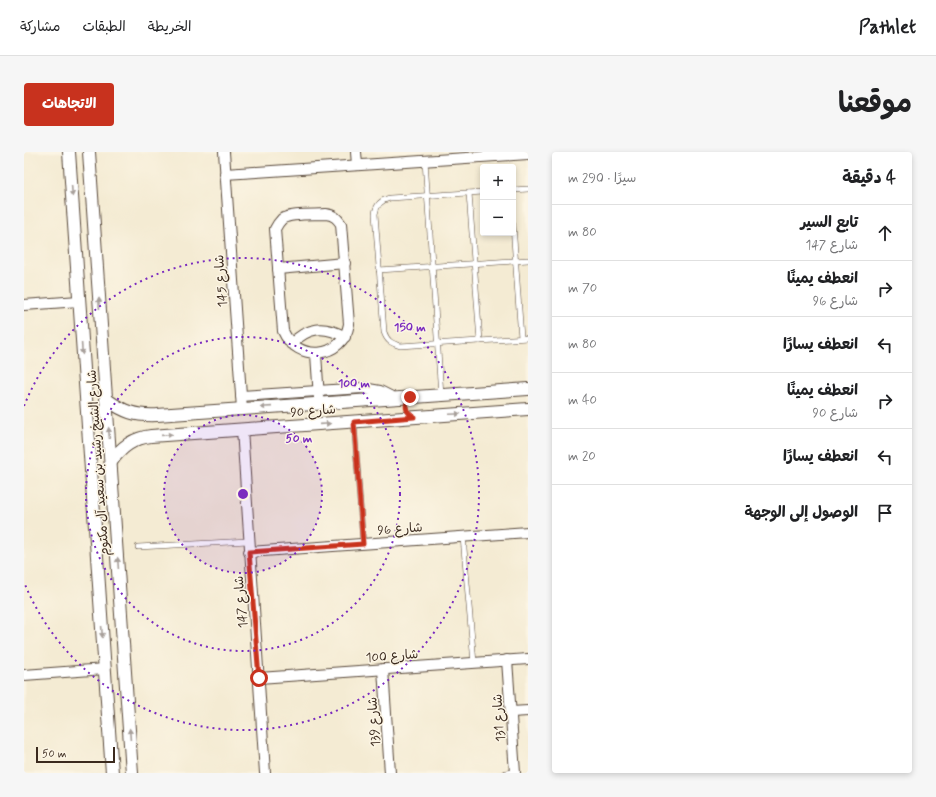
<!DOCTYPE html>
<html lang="ar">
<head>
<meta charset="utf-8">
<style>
	:root { --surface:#fff; --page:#f6f6f6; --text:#202124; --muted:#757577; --line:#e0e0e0; --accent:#c8321e }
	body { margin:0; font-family:Mynerve,"Playpen Sans Arabic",sans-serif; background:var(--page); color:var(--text); direction:rtl }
	.controls { position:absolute; right:12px; top:12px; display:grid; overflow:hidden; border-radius:4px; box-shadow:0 2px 6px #0003 }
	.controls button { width:36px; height:36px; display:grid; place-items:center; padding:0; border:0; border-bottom:1px solid var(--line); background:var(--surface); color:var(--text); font:20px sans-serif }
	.scale { position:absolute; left:12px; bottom:10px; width:79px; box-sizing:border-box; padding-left:4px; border:2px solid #3b2a1e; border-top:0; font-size:11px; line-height:14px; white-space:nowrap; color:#3b2a1e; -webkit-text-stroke:3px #fcf5e5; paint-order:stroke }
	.stop { position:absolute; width:12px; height:12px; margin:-9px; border:3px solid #c8321e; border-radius:50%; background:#fff }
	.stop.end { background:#c8321e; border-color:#fff; box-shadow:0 1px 4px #0008 }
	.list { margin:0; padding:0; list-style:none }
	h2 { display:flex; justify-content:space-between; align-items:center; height:52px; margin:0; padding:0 16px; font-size:17px }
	h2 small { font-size:13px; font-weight:400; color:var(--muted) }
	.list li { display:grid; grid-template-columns:26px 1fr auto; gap:12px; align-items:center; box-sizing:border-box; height:56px; padding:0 16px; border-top:1px solid var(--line) }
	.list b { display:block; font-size:15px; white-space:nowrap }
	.list p { margin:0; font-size:13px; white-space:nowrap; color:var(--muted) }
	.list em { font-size:13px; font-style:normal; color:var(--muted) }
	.icon { flex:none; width:22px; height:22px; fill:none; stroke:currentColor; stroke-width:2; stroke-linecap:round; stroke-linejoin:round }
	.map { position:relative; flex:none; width:504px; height:621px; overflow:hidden; direction:ltr; border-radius:4px }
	header { display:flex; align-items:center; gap:24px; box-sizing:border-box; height:56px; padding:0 20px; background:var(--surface); border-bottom:1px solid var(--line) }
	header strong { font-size:19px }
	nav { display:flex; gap:22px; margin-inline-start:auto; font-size:14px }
	.intro { display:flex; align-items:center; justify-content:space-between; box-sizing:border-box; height:96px; padding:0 24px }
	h1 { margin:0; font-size:28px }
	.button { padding:10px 18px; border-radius:4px; background:var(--accent); color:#fff; font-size:14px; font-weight:700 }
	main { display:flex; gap:24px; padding:0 24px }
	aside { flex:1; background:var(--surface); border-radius:4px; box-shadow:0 2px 6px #0003 }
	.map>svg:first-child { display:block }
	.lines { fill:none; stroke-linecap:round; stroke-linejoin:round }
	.service-casing { stroke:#574739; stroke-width:6 }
	.minor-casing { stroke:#574739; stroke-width:12 }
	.tertiary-casing { stroke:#574739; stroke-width:14 }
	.service { stroke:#fff; stroke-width:5 }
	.minor { stroke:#fff; stroke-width:10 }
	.tertiary { stroke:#fff; stroke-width:12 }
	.oneway { fill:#a79f9a }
	.route { stroke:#c8321e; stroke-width:5 }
	.ring { fill:none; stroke:#7b2cbf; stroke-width:2; stroke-dasharray:2 4 }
	.labels { text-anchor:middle; stroke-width:3; stroke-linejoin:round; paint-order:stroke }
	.street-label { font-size:13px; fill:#3b2a1e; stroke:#fcf5e5 }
	.centre { fill:#7b2cbf; stroke:#fcf5e5; stroke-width:2 }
	.ring-label { font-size:12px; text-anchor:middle; font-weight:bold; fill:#7b2cbf; stroke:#fcf5e5; stroke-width:3; stroke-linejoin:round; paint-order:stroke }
</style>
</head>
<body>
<header>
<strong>Pathlet</strong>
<nav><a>الخريطة</a><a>الطبقات</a><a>مشاركة</a></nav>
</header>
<div class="intro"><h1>موقعنا</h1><a class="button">الاتجاهات</a></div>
<main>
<aside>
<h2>4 دقيقة<small>سيرًا · 290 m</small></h2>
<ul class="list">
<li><svg class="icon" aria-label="ahead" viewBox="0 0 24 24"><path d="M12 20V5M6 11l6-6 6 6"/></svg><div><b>تابع السير</b><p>شارع 147</p></div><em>80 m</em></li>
<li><svg class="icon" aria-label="right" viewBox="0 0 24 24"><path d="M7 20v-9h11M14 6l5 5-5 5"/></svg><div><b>انعطف يمينًا</b><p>شارع 96</p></div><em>70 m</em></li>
<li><svg class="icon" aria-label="left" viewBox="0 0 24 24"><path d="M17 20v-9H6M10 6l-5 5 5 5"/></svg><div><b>انعطف يسارًا</b></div><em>80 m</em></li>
<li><svg class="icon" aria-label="right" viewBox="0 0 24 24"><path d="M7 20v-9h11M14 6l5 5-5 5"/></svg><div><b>انعطف يمينًا</b><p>شارع 90</p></div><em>40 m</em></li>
<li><svg class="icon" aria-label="left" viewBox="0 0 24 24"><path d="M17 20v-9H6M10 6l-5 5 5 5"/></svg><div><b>انعطف يسارًا</b></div><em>20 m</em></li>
<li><svg class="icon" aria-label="arrive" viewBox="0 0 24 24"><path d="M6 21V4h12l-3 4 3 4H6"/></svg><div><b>الوصول إلى الوجهة</b></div></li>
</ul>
</aside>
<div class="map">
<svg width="504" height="621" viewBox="0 0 504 621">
	<rect width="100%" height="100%" fill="#fcf5e5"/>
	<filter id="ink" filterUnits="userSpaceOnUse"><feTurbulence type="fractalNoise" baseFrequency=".025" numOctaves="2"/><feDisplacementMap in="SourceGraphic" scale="8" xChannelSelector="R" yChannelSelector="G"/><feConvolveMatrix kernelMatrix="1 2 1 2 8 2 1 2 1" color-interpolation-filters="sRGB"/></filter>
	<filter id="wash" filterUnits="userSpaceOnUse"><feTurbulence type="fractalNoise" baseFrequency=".012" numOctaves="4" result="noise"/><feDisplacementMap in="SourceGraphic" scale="16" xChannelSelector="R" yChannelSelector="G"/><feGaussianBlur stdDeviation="0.9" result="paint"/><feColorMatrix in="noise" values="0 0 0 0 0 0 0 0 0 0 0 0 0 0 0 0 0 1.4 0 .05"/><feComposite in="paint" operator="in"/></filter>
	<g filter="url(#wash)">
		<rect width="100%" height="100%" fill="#f4ebd3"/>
	</g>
	<g filter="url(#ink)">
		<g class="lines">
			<defs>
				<g id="service">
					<polyline points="401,9 417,243"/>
					<polyline points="489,38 504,37"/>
					<path d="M459,40L366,46C357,48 352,53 351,62L360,180C363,189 367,191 376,194L504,186"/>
					<polyline points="445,41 456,189"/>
					<polyline points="489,73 497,186"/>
					<polyline points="355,118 504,108"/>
					<polyline points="330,270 339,392"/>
					<polyline points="439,385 450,511"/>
					<polyline points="114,395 224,389"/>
					<polyline points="482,621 491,620"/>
				</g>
				<g id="minor">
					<polyline points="200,0 218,257"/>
					<polyline points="332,0 333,13"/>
					<polyline points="201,22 504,2"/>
					<path d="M302,62C310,63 313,66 317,72L325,172C319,207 273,211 259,179L251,77C253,73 255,70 258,67C267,61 291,63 302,62Z"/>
					<polyline points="254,117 321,111"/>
					<polyline points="0,153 55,149"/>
					<path d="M267,192C284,175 300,173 321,185"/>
					<polyline points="292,202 295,246"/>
					<polyline points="217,244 339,236 356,239 372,247"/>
					<polyline points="218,277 241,621"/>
					<polyline points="225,400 504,380"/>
					<polyline points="483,508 491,621"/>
					<polyline points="359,517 366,621"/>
					<polyline points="0,523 81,517"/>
					<polyline points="235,526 504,507"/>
					<polyline points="487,560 504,559"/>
				</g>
				<g id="tertiary">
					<polyline points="45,0 88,621"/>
					<polyline points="65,0 108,621"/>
					<path d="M82,247C100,260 111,264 133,263L504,237"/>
					<path d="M87,310C97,295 109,286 127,284L504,257"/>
				</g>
			</defs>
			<use href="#service" class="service-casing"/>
			<use href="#minor" class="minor-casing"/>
			<use href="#tertiary" class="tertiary-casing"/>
			<use href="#service" class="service"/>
			<use href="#minor" class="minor"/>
			<use href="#tertiary" class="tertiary"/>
		</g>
		<defs><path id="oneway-solid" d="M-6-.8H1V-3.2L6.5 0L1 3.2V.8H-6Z"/></defs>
		<g class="oneway">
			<use href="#oneway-solid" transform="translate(48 39) rotate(86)"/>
			<use href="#oneway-solid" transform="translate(75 151) rotate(-94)"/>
			<use href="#oneway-solid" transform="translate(58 197) rotate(86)"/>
			<use href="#oneway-solid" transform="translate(242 255) rotate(176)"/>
			<use href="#oneway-solid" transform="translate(431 262) rotate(-2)"/>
			<use href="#oneway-solid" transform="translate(301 272) rotate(-4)"/>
			<use href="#oneway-solid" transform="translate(85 281) rotate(-94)"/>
			<use href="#oneway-solid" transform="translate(143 283) rotate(-4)"/>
			<use href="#oneway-solid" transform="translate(94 411) rotate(-94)"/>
			<use href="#oneway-solid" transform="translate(78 480) rotate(86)"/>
			<use href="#oneway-solid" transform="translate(106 582) rotate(-94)"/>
		</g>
	</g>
	<g class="lines" filter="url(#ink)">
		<path class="route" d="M235,526L225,400L339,392L330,270L390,265C381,260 380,253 386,245"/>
	</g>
	<circle cx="219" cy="342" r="79" fill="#7b2cbf" fill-opacity=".12"/>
	<g class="ring">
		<circle cx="219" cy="342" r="79"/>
		<circle cx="219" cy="342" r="157"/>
		<path d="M0 254A236 236 0 1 1 0 430"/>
	</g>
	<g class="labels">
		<g class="street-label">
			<text transform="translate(196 129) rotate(-94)" y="5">شارع 145</text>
			<text transform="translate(289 258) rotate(-4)" y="5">شارع 90</text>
			<text transform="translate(73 311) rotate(-94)" y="5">شارع الشيخ رشيد بن سعيد آل مكتوم</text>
			<text transform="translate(376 376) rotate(-4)" y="5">شارع 96</text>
			<text transform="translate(216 450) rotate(-95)" y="5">شارع 147</text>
			<text transform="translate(368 503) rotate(-4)" y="5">شارع 100</text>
			<text transform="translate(474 566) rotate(-94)" y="5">شارع 131</text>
			<text transform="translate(349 570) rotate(-94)" y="5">شارع 139</text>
		</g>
	</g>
	<circle cx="219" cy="342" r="6" class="centre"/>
	<g class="ring-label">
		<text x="386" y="179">150 m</text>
		<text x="330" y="235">100 m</text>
		<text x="275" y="290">50 m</text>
	</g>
</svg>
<div class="controls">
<button>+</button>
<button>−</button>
</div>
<div class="scale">50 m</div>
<div class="stop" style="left:235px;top:526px"></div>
<div class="stop end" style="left:386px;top:245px"></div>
</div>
</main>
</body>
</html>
